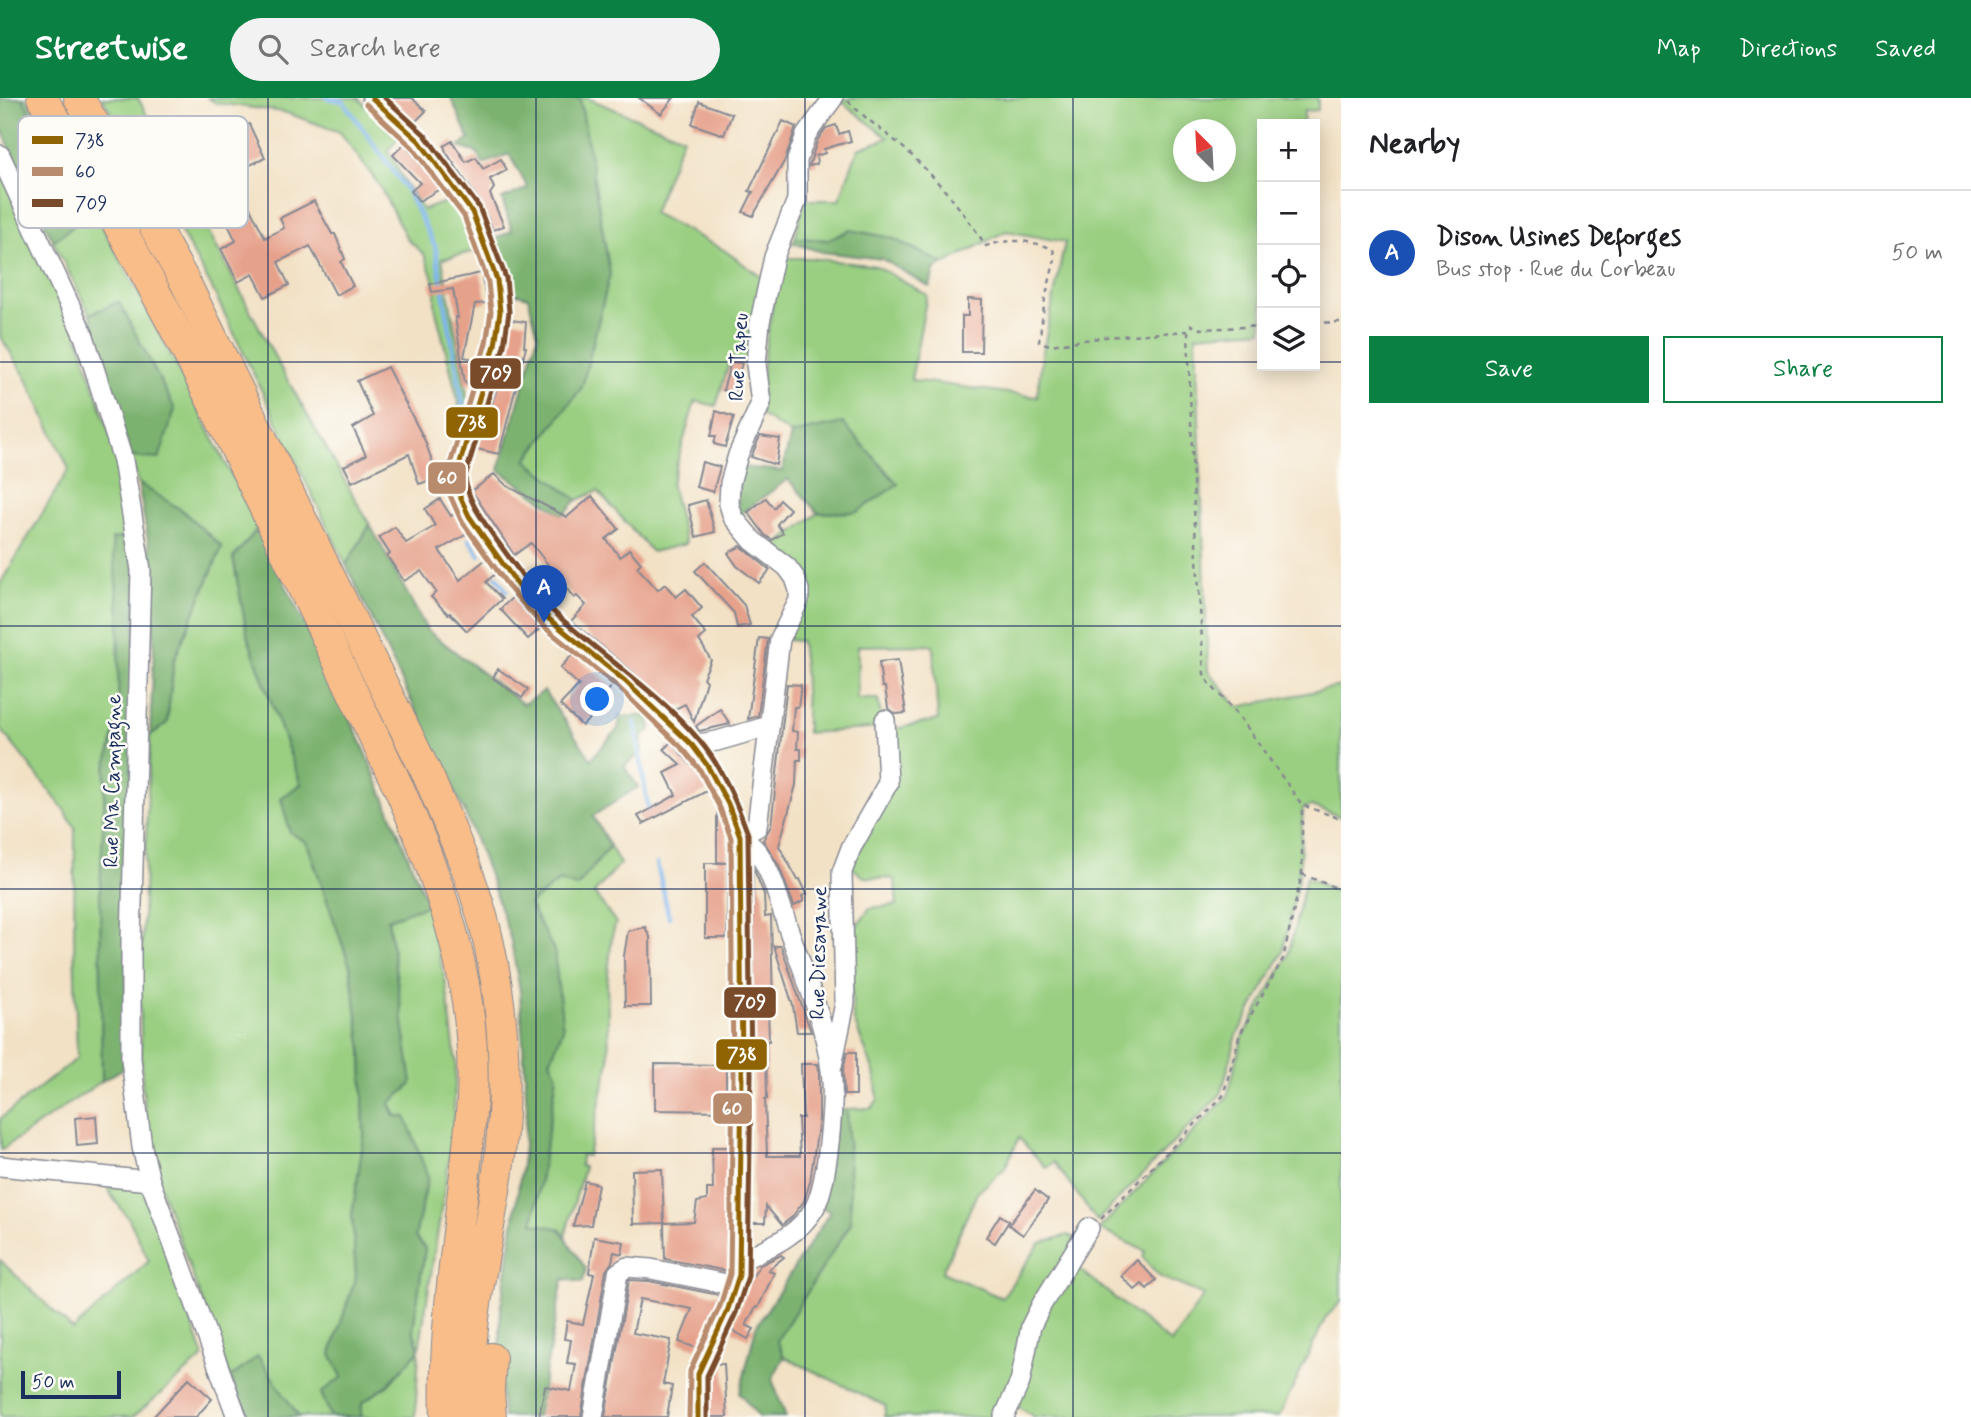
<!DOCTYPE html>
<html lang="en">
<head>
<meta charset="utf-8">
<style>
	:root { --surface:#fff; --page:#f2f2f2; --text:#202124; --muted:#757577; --line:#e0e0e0; --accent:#0b8043 }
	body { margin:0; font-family:Mynerve,sans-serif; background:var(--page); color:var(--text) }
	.controls { position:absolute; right:21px; top:21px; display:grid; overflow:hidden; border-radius:0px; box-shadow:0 4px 18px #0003 }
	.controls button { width:63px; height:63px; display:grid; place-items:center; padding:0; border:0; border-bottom:2px solid var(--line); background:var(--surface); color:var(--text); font:35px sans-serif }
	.compass { position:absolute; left:1173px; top:21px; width:63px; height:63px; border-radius:50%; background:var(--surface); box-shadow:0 4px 18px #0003; rotate:336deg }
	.scale { position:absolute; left:21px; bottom:18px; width:100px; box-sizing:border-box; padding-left:7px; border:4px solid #1b2f5e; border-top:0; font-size:19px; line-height:24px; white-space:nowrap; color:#1b2f5e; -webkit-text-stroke:5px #fdfcf7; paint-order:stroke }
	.you { position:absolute; left:598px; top:602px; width:24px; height:24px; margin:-18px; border:5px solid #fff; border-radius:50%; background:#1a73e8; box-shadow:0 0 0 10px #1a73e833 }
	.badge { display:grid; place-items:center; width:46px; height:46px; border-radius:50%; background:var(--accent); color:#fff; font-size:23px; font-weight:700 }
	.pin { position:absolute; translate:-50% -58px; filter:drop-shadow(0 2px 4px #0008) }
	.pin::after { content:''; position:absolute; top:37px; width:24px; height:21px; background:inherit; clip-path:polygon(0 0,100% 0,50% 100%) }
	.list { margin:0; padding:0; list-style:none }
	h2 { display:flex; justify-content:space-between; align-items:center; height:91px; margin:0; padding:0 28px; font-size:30px }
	h2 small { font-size:23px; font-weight:400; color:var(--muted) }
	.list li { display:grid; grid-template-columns:46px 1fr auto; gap:21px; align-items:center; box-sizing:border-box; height:126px; padding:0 28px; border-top:2px solid var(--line) }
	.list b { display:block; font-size:26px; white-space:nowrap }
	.list p { margin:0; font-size:23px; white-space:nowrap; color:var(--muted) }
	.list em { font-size:23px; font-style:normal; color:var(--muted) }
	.actions { display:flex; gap:14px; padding:21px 28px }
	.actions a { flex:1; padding:16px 0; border:2px solid var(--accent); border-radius:0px; text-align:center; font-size:24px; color:var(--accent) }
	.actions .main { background:var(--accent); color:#fff }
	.icon { flex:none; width:38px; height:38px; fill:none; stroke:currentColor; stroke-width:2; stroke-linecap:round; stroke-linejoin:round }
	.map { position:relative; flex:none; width:1341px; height:1319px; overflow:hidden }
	header { display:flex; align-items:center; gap:42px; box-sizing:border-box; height:98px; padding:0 35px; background:var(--accent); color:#fff }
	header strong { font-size:33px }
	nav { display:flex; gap:38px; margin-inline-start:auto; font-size:24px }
	.search { width:490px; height:63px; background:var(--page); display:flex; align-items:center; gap:18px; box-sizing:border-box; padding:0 24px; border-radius:38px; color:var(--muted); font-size:26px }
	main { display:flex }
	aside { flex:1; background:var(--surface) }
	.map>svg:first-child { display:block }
	.green { fill:#9acf81; stroke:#5a7f70; stroke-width:2; fill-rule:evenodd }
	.forest { fill:#7bb26f; stroke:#4b7066; stroke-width:2 }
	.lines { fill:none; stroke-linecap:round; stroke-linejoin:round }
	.stream { stroke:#7cb4ec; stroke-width:4.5 }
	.building { fill:#e6a18b }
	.minor-casing { stroke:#868892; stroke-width:22 }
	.highway-casing { stroke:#868892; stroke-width:32 }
	.path { stroke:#868892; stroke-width:2.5; stroke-dasharray:5 5; stroke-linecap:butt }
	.minor { stroke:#fff; stroke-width:19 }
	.highway { stroke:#f8bd89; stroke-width:30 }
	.bus-1-casing { stroke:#fdfcf7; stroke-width:10 }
	.bus-2-casing { stroke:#fdfcf7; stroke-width:10 }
	.bus-3-casing { stroke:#fdfcf7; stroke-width:10 }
	.bus-1 { stroke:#916403; stroke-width:5 }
	.bus-2 { stroke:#b88b6c; stroke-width:5 }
	.bus-3 { stroke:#7a4b2a; stroke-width:5 }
	.grid { fill:none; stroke:#1b2f5e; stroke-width:2; stroke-opacity:0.55 }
	.labels { text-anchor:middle; stroke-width:5; stroke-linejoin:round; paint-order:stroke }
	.street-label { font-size:21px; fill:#1b2f5e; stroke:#fdfcf7 }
	.key { fill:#fdfcf7; stroke:#b9bec9; stroke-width:2 }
	.key-label { font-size:19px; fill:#1b2f5e }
	.line-badge { stroke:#fdfcf7; stroke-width:2.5 }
	.badge-label { font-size:19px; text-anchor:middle; font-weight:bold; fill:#fff }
</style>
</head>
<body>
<header>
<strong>Streetwise</strong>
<div class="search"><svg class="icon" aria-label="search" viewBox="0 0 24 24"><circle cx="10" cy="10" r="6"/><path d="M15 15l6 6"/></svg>Search here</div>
<nav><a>Map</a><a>Directions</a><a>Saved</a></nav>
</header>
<main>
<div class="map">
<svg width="1341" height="1319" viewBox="0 0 1341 1319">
	<rect width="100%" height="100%" fill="#fdfcf7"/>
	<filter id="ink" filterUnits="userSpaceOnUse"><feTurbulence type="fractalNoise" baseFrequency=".0143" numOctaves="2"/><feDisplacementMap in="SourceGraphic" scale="14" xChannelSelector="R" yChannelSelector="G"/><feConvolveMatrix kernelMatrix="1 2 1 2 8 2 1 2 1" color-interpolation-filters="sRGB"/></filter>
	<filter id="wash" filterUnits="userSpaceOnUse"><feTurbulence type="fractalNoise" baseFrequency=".00686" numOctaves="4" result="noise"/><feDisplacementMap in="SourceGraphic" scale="28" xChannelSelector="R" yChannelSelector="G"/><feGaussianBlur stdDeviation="1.57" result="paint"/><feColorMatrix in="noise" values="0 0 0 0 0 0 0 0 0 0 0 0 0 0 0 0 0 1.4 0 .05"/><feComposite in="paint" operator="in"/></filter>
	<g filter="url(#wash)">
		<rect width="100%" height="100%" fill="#f2e1c5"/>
		<g class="green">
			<path d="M22,0H26C113,138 185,284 258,430L233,460L248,540L301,687L281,700L290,734L307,745L350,868L362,952L364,1038L352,1117L356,1178L331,1256L343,1279L331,1319H299L289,1304L230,1280L162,1094L147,1033L142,983L140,897L150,638L167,625L174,562L222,449L183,413L138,385L131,359L119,204L90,216L53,143L79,124L54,59Z"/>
			<polygon points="102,0 138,0 279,267 370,427 346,467 212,190 150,78"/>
			<polygon points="208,0 358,0 399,40 388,52 405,85 423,112 454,101 476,153 442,161 469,309 457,339 448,338 459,306 435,209 435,186 424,156 407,141 379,87 340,34 284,14 216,5"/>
			<polygon points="580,0 587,0 683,39 653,115 724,152 764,181 752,263 730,262 716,308 695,303 671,386 686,446 652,454 598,393 577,402 526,363 582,289 610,176"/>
			<path d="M850,0H1318V12L1304,13L1303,26H1262V232L1196,237L1208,573L1238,609L1341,588V719L1312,708L1303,710L1299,779L1283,854L1237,937L1221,996L1097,1123L1054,1064L1046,1070L1019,1040L1005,1070L977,1095L942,1174L1002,1200L1040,1145L1068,1137L1075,1140L995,1319H884L886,1308L784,1259L777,1242L851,1125L847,1011L872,1010L878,1001L874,974L853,920L849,837L870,810L897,807L895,781L864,779L851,769L884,699L894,631L938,622L933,547L858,548L857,601H878L883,630L807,635L804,569L801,543L788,542L806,482L775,448L818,415L857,414L843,325L791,336L761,317L763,264L780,160H810L876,168L927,197L911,282L1037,299L1042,258L1065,144L1006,133L944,166L892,140L850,132L828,142L795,140L805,102H839L858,51L888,40L841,3ZM1184,32H1226V74H1184Z"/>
			<polygon points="0,66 68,208 122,373 129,439 112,441 119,515 118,620 106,670 100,791 102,983 1,1052 0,1021 77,960 74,840 75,730 63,710 0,630 0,486 69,371 27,281 0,238"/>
			<polygon points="610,748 620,766 594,795 616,825 612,838 607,885 609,963 588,1058 581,1057 580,1068 584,1069 565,1139 560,1131 533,1126 557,978 550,963 563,931 529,806 559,783 577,789"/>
			<polygon points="1306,779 1341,796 1341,1204 1326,1219 1279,1319 1034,1319 1015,1306 1038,1227 1070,1164 1171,1245 1204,1197 1160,1179 1143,1160 1145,1153 1099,1131 1227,999 1242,941 1288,858"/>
			<polygon points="428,807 446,887 456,964 453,1037 419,1252 415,1319 361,1319 362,1305 388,1287 419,1252 413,1231 425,1150 415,1140 428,1079 390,1005 412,986 388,820"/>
			<polygon points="108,1087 143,1090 204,1259 133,1319 0,1319 0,1162 73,1232 149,1163 129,1121 111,1097"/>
		</g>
		<g class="forest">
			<polygon points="0,0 22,0 54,59 79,124 53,143 0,28"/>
			<polygon points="451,0 580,0 610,176 582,289 526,362 577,402 563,417 499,372 538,237 528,199 506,193 492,142 512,133 502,101 528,90 509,56 483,66 478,55 459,49 469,41"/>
			<polygon points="850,132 892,140 944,166 934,172 930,189 882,161 822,154 793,145 795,140 828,142"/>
			<polygon points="119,204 175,311 159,361 131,359 90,216"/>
			<polygon points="843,325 898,386 857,414 818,415 788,381 739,417 737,398 742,369 782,373 791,336"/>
			<polygon points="138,385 183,413 222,449 174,562 167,625 150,638 154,548 151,458"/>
			<polygon points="370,427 427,532 523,606 544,593 591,661 618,631 620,618 649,618 651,632 642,638 642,655 624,668 638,689 593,718 610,748 577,789 559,783 529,806 554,852 563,931 550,963 557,977 533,1125 560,1131 586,1171 583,1184 563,1181 537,1319 503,1319 499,1263 501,1209 523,1059 527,1011 520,893 511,843 492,785 465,715 346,467"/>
			<polygon points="258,430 363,648 428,807 388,821 412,986 390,1005 395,1018 406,1019 428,1079 415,1139 425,1150 413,1231 419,1252 388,1287 362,1305 361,1319 331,1319 321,1295 342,1279 331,1256 356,1178 352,1117 364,1038 362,952 350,868 307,745 290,734 281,700 301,686 248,540 233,460"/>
			<polygon points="129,439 136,483 124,970 102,983 100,791 106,670 118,620 119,515 112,441"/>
			<polygon points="847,1011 851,1125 777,1242 784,1259 772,1281 786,1319 759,1319 740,1295 756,1229 830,1114 820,1108 837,1012"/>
			<polygon points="258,1258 299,1319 247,1319 230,1280"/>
		</g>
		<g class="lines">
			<g class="stream">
				<polyline points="327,0 343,3 406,91 435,148 463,306 455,335"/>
				<polyline points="469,441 480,457"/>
				<polyline points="496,478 507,493"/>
				<polyline points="541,534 565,555"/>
				<polyline points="635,624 649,717"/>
				<polyline points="657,766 669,819"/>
			</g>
		</g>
		<g id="blocks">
			<g class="building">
				<polygon points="390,0 412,0 426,13 416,23"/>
				<polygon points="639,0 674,0 661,16"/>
				<polygon points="699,4 732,16 724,37 692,26"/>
				<polygon points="783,23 796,29 785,62 753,118 743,114 753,94 749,93"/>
				<polygon points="249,26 265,60 233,75 265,140 284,130 280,120 314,103 332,136 335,136 345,161 341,164 353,188 336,197 310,148 278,164 289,187 265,199 253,176 238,184 221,151 236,143 193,54"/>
				<polygon points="836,27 839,36 848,33 851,43 824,51 825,55 816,58 817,66 809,68 817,43 826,30"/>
				<polygon points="452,43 466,64 476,59 483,71 501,61 507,72 490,81 494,90 490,96 504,128 493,132 482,107 446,54 444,48"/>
				<polygon points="404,46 440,91 419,103 411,93 420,85 393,57"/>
				<polygon points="481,175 487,205 475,206 464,259 478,262 470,287 465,285 455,219 458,220 453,191 432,194 430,186"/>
				<polygon points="968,201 982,202 981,254 962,254 962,218 968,218"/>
				<polygon points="511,222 526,224 524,249 526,249 499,356 477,351 496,293"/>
				<polygon points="731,264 742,265 734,295 723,292"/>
				<polygon points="387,269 425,343 438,380 419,386 409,356 352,384 344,368 366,357 353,330 373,318 357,283"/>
				<polygon points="716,313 734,319 725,349 714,346 716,338 711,338"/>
				<polygon points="760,338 780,341 776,367 751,359"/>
				<polygon points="702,364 720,369 713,394 696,389"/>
				<polygon points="494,376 507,388 567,419 592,398 619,431 606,441 620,459 629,451 641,465 637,469 658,492 665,486 676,499 686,491 702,510 692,519 706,536 699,542 711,562 703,580 706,583 694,624 685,606 673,612 633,574 571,523 586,507 577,498 574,500 531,445 514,457 472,393"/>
				<polygon points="766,400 774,410 780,402 790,411 777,426 783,435 772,442 765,437 748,414"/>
				<polygon points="440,401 451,418 454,416 467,436 439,452 460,482 485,462 495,476 486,484 502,501 467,533 450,515 448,516 431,499 436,494 421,473 404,483 387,458 390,456 379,439 395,429 406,445 435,428 425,411"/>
				<polygon points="706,402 715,434 696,439 688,407"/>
				<polygon points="741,448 770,472 759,485 737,468 728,455"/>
				<polygon points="705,464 744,507 750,527 737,529 734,515 695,473"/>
				<polygon points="513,499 541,530 528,541 500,511"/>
				<polygon points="759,540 768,541 758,618 748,621"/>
				<polygon points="573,556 612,588 593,610 596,614 582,628 560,607 579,587 560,570"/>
				<polygon points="898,562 906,615 896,616 888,610 885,589 882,589 879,564"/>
				<polygon points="498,571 528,591 522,600 493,580"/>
				<polygon points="787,586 801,587 798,609 794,609 792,633 798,634 797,651 801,651 801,662 797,662 796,687 779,748 798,782 800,781 807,796 802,798 804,803 794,808 779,768 763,742 771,728"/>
				<polygon points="720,611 730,626 699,633 696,628"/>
				<polygon points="671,644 697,674 707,693 643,726 638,718 676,697 665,675 681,667 664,651"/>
				<polygon points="717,712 727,739 727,765 717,764"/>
				<rect x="705" y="765" width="22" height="75"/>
				<polygon points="753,769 764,796 765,819 771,818 773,909 768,909 769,943 766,943 767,1001 765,1001 767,1058 800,1058 798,1020 803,1020 801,966 818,966 819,973 819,1021 810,1084 804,1103 792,1119 782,1127 766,1108 765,1125 752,1125 754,976"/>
				<polygon points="645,829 650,839 651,908 625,908 624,858 628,833"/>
				<polygon points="774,848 781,848 811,934 797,934 793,908"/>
				<polygon points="847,954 856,954 856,997 844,997 843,972"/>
				<polygon points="655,966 726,967 726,1013 655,1012"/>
				<polygon points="96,1018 98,1046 77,1048 75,1020"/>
				<polygon points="712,1049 729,1049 727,1173 665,1161 664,1125 694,1124 697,1104 707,1102 707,1091 713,1091"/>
				<polygon points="662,1071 664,1125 633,1126 632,1072"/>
				<polygon points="585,1083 598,1086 591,1127 573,1128"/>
				<polygon points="1035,1092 1048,1102 1023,1137 1009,1127"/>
				<polygon points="1000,1117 1009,1123 995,1145 986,1139"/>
				<polygon points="594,1139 624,1144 622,1156 614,1154 612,1164 606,1173 581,1319 539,1319 545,1288 571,1293 576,1266 567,1265 571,1242 564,1241 567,1223 583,1226 594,1176 589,1175"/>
				<polygon points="781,1157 784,1159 768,1172 774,1175 758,1210 756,1209 746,1227 754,1231 748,1241 732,1232 750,1182 760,1167"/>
				<polygon points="1137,1162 1156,1182 1147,1191 1142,1186 1135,1192 1121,1178"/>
				<polygon points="629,1182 649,1183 719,1197 717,1207 697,1250 679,1244 692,1211 640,1201 633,1235 671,1242 663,1286 672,1288 667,1319 605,1319"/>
				<polygon points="716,1266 724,1266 727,1319 710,1319 710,1279"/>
				<polygon points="189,1280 212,1301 196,1319 153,1319"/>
			</g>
		</g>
	</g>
	<g filter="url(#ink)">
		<use href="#blocks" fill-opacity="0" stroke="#868892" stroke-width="2"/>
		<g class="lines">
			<defs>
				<g id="minor">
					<polyline points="372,0 419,43 472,114 497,182 500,214 495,247 456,378 457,392 469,418 518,487 549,521 625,583 692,647 707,667 728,706 740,738 742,976 739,1177 728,1211 698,1276 698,1319"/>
					<polyline points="0,57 84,238 123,362 141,472 131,843 131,961 142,1049 150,1083 237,1319"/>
					<polyline points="692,647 717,643 769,628"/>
					<polyline points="740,738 757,729 780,541 799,502 799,492 795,480 787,469 753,443 733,419 729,406 730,385 738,357 761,305 756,266 760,224 774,159 797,102 797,62 806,37 833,0"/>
					<polyline points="832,968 845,905 842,774 851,750 888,685 885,622"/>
					<polyline points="0,1068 150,1083"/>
					<path d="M739,1163C768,1150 799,1138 815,1109C828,1083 835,1002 831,972C825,924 804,876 788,830C780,806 773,777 759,756C754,749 746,743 740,738"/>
					<polyline points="593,1319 618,1175 627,1169 651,1171 737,1188"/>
					<polyline points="1004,1319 1020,1284 1031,1228 1042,1206 1089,1130"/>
				</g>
				<g id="highway">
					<path d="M42,0C182,218 285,458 399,690C443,790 478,891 472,1002C465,1108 442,1213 446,1319"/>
					<path d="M79,0L139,101L185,184L430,682C452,735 477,789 489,846C504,914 507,987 500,1057C494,1109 482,1161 475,1213C470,1248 469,1284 468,1319"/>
					<polyline points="491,1260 489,1293 491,1319"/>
				</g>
			</defs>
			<use href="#minor" class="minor-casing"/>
			<use href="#highway" class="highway-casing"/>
			<g class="path">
				<path d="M848,3C865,21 887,35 906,52C937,81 963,112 986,148C1010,140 1030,142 1053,151L1055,161L1045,201L1039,244L1050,247L1105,239L1188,233L1191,227L1201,231L1262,228"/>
				<polyline points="1315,225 1341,224"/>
				<polyline points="1188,233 1194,411 1204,576 1209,585 1239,618 1302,707 1341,721"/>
				<polyline points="1302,776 1341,792"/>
				<polyline points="1101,1121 1223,998 1240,936 1283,861 1302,775 1302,707"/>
			</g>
			<use href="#minor" class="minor"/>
			<use href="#highway" class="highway"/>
			<defs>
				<polyline id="bus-1" points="372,0 419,43 472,114 497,182 500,214 495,247 456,378 457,392 469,418 518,487 549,521 625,583 692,647 707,667 728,706 740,738 742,976 739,1177 728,1211 698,1276 698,1319"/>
				<polyline id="bus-2" points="366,6 412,49 464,118 488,184 491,214 486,245 447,377 449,395 461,422 511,492 543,528 619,590 685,653 700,672 720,710 731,740 733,976 730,1176 720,1208 690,1273 689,1319"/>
				<path id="bus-3" d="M385,0L425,37L479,109L506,180L509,214L504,248L465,379C467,402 482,421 495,440C514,466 532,493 555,515C602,558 657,593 699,642C722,669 736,703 748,736L751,976L748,1178L736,1215L707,1278V1319"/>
			</defs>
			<use href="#bus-1" class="bus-1-casing"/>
			<use href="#bus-2" class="bus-2-casing"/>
			<use href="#bus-3" class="bus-3-casing"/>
			<use href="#bus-1" class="bus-1"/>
			<use href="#bus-2" class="bus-2"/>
			<use href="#bus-3" class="bus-3"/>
		</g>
	</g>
	<path class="grid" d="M268,0V1319M536,0V1319M805,0V1319M1073,0V1319M0,264H1262M1315,264H1341M0,528H1341M0,791H1341M0,1055H1341"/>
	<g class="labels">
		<g class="street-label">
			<text transform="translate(738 259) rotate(-87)" y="7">Rue Tapeu</text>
			<text transform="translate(112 683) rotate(-89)" y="7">Rue Ma Campagne</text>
			<text transform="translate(818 855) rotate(-89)" y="7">Rue Diesayawe</text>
		</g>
	</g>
	<rect x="18" y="18" width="230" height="112" rx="10" class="key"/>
	<rect x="32" y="38" width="31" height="8" fill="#916403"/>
	<rect x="32" y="69" width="31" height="9" fill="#b88b6c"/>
	<rect x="32" y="101" width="31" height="8" fill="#7a4b2a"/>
	<g class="key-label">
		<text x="75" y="49">738</text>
		<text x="75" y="80">60</text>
		<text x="75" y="112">709</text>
	</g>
	<g class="line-badge">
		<rect x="469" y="259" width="53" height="33" rx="7" fill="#7a4b2a"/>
		<rect x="445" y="308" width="54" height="33" rx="7" fill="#916403"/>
		<rect x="427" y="363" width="40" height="34" rx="7" fill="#b88b6c"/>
		<rect x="723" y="888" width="54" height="33" rx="7" fill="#7a4b2a"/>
		<rect x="715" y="940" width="53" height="33" rx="7" fill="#916403"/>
		<rect x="712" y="994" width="41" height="33" rx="7" fill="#b88b6c"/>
	</g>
	<g class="badge-label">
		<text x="496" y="282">709</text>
		<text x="472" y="331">738</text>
		<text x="447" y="386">60</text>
		<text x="750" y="911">709</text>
		<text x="742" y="963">738</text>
		<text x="732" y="1017">60</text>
	</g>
</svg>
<div class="controls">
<button>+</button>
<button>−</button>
<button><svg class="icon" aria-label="locate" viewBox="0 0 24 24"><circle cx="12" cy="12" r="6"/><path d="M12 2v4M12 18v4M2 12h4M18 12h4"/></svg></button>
<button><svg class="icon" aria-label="layers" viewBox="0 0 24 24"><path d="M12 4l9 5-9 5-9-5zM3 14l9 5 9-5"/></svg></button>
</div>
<svg class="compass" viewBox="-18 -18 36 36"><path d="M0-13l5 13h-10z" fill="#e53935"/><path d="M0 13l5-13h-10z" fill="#757577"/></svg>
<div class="scale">50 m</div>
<div class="you"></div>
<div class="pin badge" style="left:544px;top:525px;background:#1a4fb4">A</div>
</div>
<aside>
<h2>Nearby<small></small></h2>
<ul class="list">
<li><span class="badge" style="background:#1a4fb4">A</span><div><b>Dison Usines Deforges</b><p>Bus stop · Rue du Corbeau</p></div><em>50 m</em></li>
</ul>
<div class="actions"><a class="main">Save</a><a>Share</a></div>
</aside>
</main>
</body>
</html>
